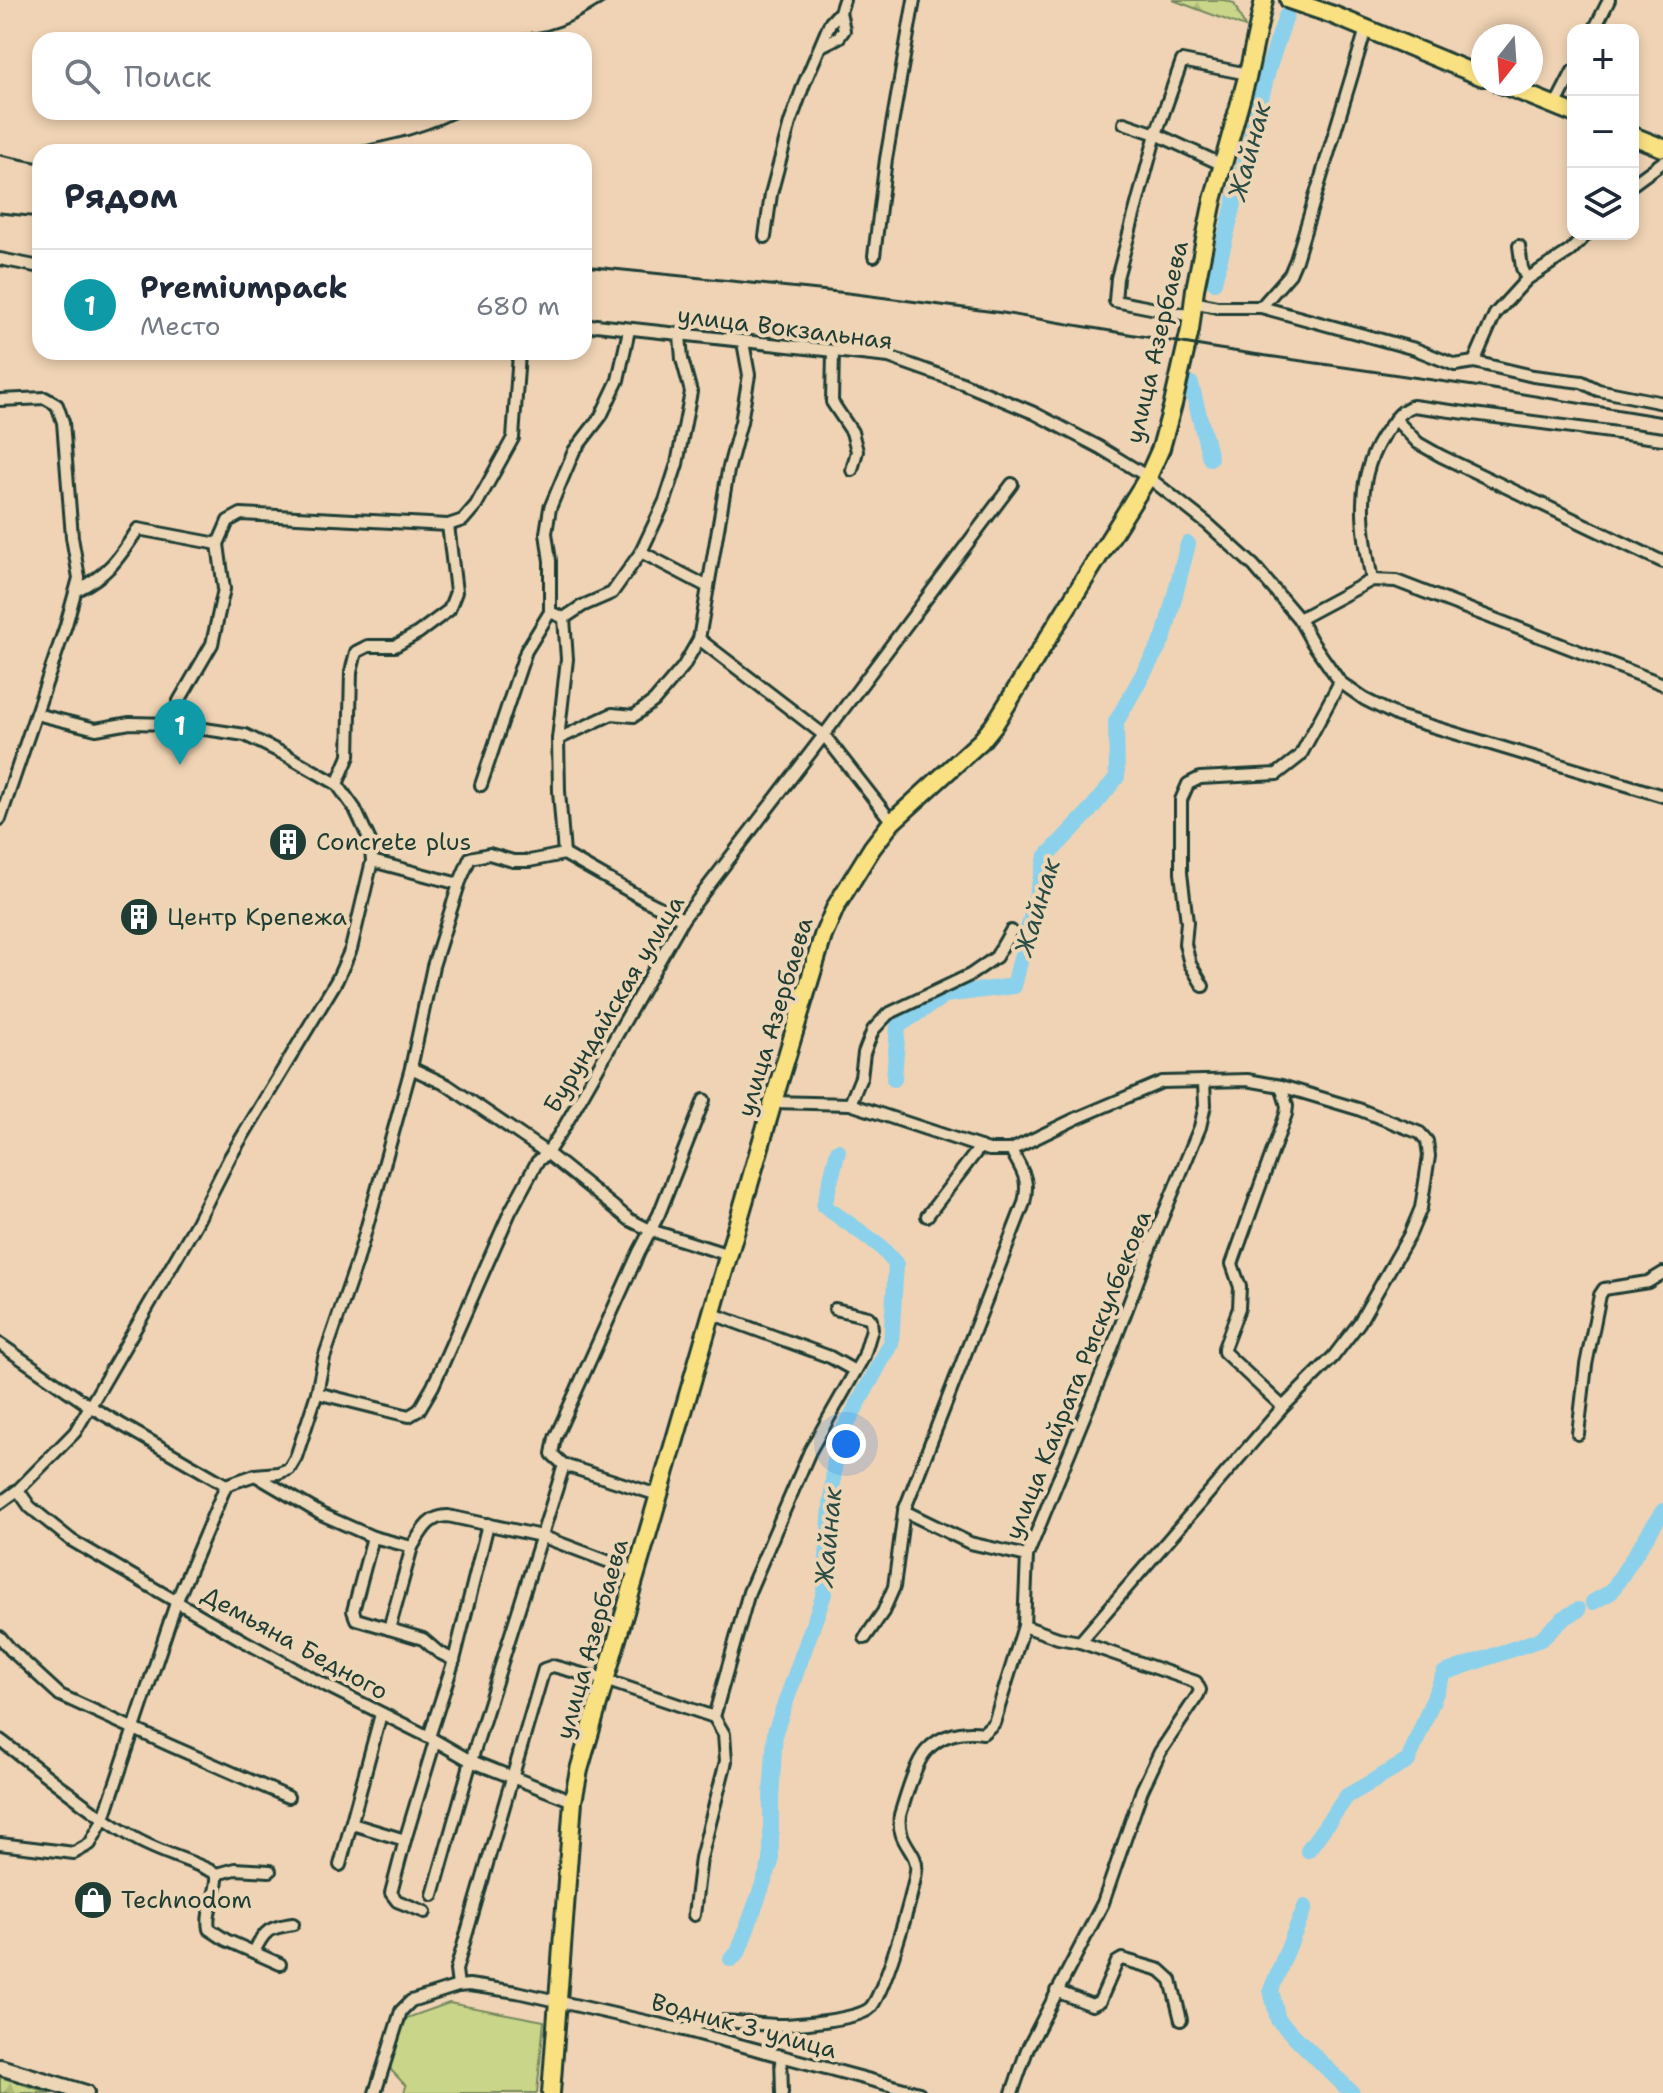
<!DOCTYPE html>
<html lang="ru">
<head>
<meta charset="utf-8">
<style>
	:root { --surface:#fff; --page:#f2f2f3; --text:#1f2937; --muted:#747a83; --line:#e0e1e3; --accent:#0b8043 }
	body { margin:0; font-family:"Shantell Sans",sans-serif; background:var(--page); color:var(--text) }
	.controls { position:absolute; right:24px; top:24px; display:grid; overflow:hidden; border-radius:16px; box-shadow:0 4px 12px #0003 }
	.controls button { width:72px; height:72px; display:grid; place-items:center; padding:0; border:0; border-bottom:2px solid var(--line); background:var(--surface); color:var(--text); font:40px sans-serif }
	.compass { position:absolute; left:1471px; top:24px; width:72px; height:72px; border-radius:50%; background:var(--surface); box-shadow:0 4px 12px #0003; rotate:197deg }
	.you { position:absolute; left:846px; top:1444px; width:28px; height:28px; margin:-20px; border:6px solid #fff; border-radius:50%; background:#1a73e8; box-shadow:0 0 0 12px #1a73e833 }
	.badge { display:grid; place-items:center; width:52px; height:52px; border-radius:50%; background:var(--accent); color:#fff; font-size:26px; font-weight:700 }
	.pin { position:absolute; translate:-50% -66px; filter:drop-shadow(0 2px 4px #0008) }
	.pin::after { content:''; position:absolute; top:42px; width:28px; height:24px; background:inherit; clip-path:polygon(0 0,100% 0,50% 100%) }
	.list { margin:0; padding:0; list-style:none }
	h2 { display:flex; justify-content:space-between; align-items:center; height:104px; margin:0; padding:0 32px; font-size:34px }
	h2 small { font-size:26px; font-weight:400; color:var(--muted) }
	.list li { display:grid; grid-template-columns:52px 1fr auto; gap:24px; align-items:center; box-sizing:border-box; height:112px; padding:0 32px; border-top:2px solid var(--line) }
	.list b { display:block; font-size:30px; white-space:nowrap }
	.list p { margin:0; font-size:26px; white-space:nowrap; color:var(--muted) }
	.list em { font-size:26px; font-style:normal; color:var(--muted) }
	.icon { flex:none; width:44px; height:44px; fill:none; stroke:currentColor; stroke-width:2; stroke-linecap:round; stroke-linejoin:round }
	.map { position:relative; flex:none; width:1663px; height:2093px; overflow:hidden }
	.search { position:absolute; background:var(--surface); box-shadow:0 4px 12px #0003; left:32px; top:32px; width:560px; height:88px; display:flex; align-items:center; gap:20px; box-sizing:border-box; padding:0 28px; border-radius:24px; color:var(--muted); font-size:30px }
	.panel { position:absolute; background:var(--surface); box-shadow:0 4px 12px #0003; left:32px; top:144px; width:560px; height:216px; border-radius:24px }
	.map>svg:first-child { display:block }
	.green { fill:#c9d588; stroke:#74895e; stroke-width:2 }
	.forest { fill:url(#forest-firs); stroke:#74895e; stroke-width:2 }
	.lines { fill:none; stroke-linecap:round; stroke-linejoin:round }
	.river { stroke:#8bd1ec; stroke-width:16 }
	.street-casing { stroke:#1f3d34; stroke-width:16 }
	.secondary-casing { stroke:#1f3d34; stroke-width:20 }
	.primary-casing { stroke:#1f3d34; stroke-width:22 }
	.street { stroke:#edd6b5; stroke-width:10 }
	.secondary { stroke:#edd6b5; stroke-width:14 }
	.primary { stroke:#f9e181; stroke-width:16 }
	.rail { stroke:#1f3d34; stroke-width:3 }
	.labels { text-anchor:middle; stroke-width:8; stroke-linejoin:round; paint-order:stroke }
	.street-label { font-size:24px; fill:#1f3d34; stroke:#edd6b5 }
	.poi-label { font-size:24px; fill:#1f3d34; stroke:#edd6b5; text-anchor:start }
	.water-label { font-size:26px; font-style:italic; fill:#2a4c46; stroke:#edd6b5 }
</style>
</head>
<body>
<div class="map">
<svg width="1663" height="2093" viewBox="0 0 1663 2093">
	<defs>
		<pattern id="forest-firs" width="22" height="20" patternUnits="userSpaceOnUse" patternTransform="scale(2)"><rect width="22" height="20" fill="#c9d588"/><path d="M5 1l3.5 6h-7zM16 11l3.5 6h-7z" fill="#acb876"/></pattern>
	</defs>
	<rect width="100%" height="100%" fill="#f0d3b4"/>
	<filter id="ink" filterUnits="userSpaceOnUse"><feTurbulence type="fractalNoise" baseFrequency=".0125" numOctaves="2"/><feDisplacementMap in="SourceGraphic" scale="16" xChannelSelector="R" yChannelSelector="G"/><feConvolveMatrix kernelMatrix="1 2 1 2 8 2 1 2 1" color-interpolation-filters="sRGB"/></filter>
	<g filter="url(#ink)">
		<polygon class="green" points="449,2003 544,2021 537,2093 404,2093 406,2086 391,2070 389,2056 407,2018"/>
		<g class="forest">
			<polygon points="1173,0 1224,0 1234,3 1245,27"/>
			<polygon points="0,2077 50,2093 0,2093"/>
		</g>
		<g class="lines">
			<g class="river">
				<polyline points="1214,282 1269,67 1286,16"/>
				<polyline points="1191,384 1210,458"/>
				<polyline points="894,1079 898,1026 945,995 1014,986 1046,857 1087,814 1117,777 1116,722 1164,637 1188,544"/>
				<polyline points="1593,1602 1611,1592 1663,1511"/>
				<polyline points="1308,1850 1347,1796 1408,1761 1444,1673 1541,1639 1564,1618 1578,1610"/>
				<polyline points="1305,1907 1271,1990 1278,2020 1352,2093"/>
				<polyline points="731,1959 738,1953 771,1862 771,1799 775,1732 824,1594 836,1444 891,1343 896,1264 879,1245 824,1206 838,1151"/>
			</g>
			<defs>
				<g id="street">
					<polyline points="1594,30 1609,0"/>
					<polyline points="821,46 839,37 844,30 840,12"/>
					<polyline points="1555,106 1573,71"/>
					<polyline points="1124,123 1156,134 1223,165"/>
					<polyline points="1633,184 1663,162"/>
					<polyline points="765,237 771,194 790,123 804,84 830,23 840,12 844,0"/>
					<polyline points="1519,246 1522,268 1527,279"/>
					<polyline points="874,256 886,159 914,0"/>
					<polyline points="0,259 40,267"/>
					<polyline points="1193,302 1217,307 1261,307 1415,349 1455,365 1474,362 1533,376 1582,382 1598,390 1663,403"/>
					<polyline points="1261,307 1290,274 1296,260 1366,29"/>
					<polyline points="1192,316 1115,301 1117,278 1156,134 1182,61 1248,74"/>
					<polyline points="584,329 596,325 889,357 962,383 1034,413 1099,447 1148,477 1209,525 1254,566 1299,619 1312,642 1340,682 1364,699 1398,716 1663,796"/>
					<polyline points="629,330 618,380 601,416 574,451 550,508 546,533 550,561 550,612 564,618 582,606 612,593 641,552 665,501 677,464 691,392 682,359 680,335"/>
					<polyline points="833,351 832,402 852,432 857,451 852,470"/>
					<polyline points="1474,362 1495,314 1527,279 1570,251 1587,234"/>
					<polyline points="0,400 45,398 57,405 63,422 72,537 79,578 66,625 0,819"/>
					<polyline points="1395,419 1418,443 1441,456 1663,562"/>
					<polyline points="641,552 708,587"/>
					<path d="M1372,580C1362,528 1353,476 1387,430C1395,420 1400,410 1413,406L1663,439"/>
					<path d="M77,590C109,574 119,558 138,529L218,544L228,521L241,514L448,525L463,520L476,505L513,438L519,354"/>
					<polyline points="564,618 567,659 558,739 559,791 564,854"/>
					<polyline points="1299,619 1372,580 1396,581 1663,684"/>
					<polyline points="699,639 824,735 892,822"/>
					<polyline points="171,724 179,701 212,644 224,589 218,544"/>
					<polyline points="558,739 612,714 634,716 654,701 683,667 699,639 728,471 741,422 749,375 743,342"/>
					<polyline points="337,784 349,756 351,672 356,652 368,646 395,646 418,633 449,610 456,592 448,525"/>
					<polyline points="481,785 526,651 550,612"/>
					<polyline points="372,861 459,884"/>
					<polyline points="1203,986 1190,964 1185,944 1187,922 1181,873 1181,800 1188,784 1200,778 1277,774 1300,756 1340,682"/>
					<polyline points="411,1068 447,1085 547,1153 630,1220 650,1230 729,1255"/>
					<polyline points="1281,1086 1287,1106 1286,1114 1232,1264 1240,1287 1239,1308 1224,1348 1224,1352 1283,1407"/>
					<polyline points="773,1102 850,1104 989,1150 1011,1150 1075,1119 1162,1082 1247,1080 1281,1086 1358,1109 1420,1133 1427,1141 1429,1156 1421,1208 1410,1234 1359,1323 1333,1357 1283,1407 1080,1642 1058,1638 1024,1626"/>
					<polyline points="850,1104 861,1077 864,1053 873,1030 888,1014 970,975 996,957 1011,931"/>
					<polyline points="927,1216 980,1147"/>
					<polyline points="713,1314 830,1357 855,1371"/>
					<polyline points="0,1344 91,1407 226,1485"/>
					<polyline points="317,1393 409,1416 419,1410 433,1386 510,1212 537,1162 547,1153 563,1129 683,919 824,735 1012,484"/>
					<polyline points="1578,1434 1586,1365 1600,1295 1604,1289 1648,1282 1663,1273"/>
					<path d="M255,1475L321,1514L373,1537L412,1547C422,1531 428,1516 448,1516L541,1536L636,1572"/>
					<polyline points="18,1490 30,1507 71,1540 244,1641 313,1679 429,1737 471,1761 573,1801"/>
					<polyline points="658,1495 564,1465 552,1454 555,1438 639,1252 659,1214 704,1100"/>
					<polyline points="0,1503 18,1490 75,1432 196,1224 230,1157 337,980 351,949 372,861 370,841 355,809 337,784 286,755 245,735 171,724 130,723 96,729 36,714"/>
					<polyline points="904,1511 970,1543 1027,1556"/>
					<polyline points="373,1537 353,1611 356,1619 423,1639 438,1652 454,1660"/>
					<polyline points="389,1629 412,1547"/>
					<polyline points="0,1637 11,1650 60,1695 169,1745 288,1797"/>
					<path d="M865,1638L883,1612L894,1587L904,1511L1024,1203C1030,1178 1022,1171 1011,1150"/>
					<polyline points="429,1737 454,1660 488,1524"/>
					<path d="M0,1740C43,1772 85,1808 131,1836C158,1853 190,1859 217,1874C219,1893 205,1910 209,1929L226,1940L280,1964"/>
					<polyline points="352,1824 405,1840"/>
					<polyline points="0,1844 74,1853 90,1844 104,1818 177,1600 226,1485 255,1475 278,1473 289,1469 296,1457 317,1393 324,1358 357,1262 411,1068 433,966 459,884 470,858 489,854 513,861 529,861 564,854 645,900 683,919"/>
					<polyline points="340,1865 381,1714"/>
					<polyline points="217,1874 235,1869 270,1871"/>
					<polyline points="433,1895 471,1761 564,1465"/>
					<polyline points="425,1912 397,1901 391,1893 405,1840 435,1741"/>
					<polyline points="694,1915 701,1858 726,1761 724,1734 714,1717 749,1592 810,1451 864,1356 872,1329 871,1320 868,1317 835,1309"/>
					<path d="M254,1952C265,1929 269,1928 293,1924"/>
					<polyline points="458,1986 456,1970 544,1669 553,1666 605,1680 714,1717"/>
					<polyline points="1056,1991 1092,2005 1100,2001 1117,1962 1122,1959 1160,1970 1171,1980 1181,2020"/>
					<path d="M684,2030C693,2026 703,2021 713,2021C737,2020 762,2026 786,2025C804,2024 856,2019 869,2009C883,1999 914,1892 916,1871C919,1851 896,1844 900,1815C905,1799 915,1763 926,1751C941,1734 963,1730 983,1733L994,1723L1024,1626L1027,1556L1109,1356L1155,1235L1200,1127L1205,1105L1204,1082"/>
					<polyline points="781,2056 782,2093"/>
					<polyline points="375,2093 401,2011 411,2001 458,1986 469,1985 517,1992 684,2030 919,2093"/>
					<polyline points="1012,2093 1027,2050 1103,1903 1142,1790 1160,1752 1198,1695 1200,1690 1196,1682 1080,1642"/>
				</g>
				<polyline id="secondary" points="0,2067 86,2093"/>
				<g id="primary">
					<polyline points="1289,0 1333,15 1483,77"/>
					<polyline points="1501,84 1573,113"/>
					<polyline points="1633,136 1663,148"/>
					<polyline points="551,2093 573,1801 579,1770 773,1102 823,936 836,906 872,848 892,822 981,741 994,725 1148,477 1161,448 1173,404 1190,330 1195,289 1213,200 1248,74 1264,0"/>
				</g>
			</defs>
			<use href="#street" class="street-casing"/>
			<use href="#secondary" class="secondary-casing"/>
			<use href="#primary" class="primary-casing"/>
			<use href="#street" class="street"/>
			<use href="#secondary" class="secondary"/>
			<use href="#primary" class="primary"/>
			<g class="rail">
				<path d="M507,35C550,35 572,23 608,0"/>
				<path d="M336,152C380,142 426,135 465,112"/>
				<polyline points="0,155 40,163"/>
				<polyline points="0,213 40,217"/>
				<polyline points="584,266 848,293 1003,313 1219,349 1474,386 1663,417"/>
			</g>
		</g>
	</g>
	<defs>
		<symbol id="building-disc" viewBox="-11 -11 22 22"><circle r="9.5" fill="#1f3d34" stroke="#edd6b5"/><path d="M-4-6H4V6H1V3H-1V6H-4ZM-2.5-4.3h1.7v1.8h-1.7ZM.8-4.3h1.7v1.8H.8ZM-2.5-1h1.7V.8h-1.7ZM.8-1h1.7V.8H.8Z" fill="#fff"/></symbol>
		<symbol id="shop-disc" viewBox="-11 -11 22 22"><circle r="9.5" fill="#1f3d34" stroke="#edd6b5"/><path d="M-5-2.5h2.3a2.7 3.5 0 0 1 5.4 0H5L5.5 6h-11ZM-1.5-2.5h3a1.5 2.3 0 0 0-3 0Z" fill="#fff"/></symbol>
	</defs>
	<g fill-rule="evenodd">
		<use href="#building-disc" x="266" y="820" width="44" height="44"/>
		<use href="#building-disc" x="117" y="895" width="44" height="44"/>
		<use href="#shop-disc" x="71" y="1878" width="44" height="44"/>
	</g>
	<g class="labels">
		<g class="street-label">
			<text transform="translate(785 328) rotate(7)" y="8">улица Вокзальная</text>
			<text transform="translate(1157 342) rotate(-77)" y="8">улица Азербаева</text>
			<text transform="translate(614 1004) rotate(-59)" y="8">Бурундайская улица</text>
			<text transform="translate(775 1017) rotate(-73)" y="8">улица Азербаева</text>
			<text transform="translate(1078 1375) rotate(-68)" y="8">улица Кайрата Рыскулбекова</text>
			<text transform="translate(592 1639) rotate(-74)" y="8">улица Азербаева</text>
			<text transform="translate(295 1643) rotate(29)" y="8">Демьяна Бедного</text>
			<text transform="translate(744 2026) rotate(15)" y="8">Водник 3 улица</text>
		</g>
		<g class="poi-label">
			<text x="316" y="850">Concrete plus</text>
			<text x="167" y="925">Центр Крепежа</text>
			<text x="121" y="1908">Technodom</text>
		</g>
		<g class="water-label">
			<text transform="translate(1249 151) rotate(-75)" y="9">Жайнак</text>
			<text transform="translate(1037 907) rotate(-73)" y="9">Жайнак</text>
			<text transform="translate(828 1537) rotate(-85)" y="9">Жайнак</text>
		</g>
	</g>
</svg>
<div class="controls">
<button>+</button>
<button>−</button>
<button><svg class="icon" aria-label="layers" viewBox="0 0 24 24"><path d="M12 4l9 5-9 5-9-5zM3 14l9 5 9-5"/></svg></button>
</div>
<svg class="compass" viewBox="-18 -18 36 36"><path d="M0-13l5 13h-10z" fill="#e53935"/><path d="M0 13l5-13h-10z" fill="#747a83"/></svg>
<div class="you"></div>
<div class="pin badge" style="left:180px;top:765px;background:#0f9aa8">1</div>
<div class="search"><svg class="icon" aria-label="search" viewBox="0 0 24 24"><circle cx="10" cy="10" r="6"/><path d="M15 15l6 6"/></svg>Поиск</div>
<section class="panel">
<h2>Рядом<small></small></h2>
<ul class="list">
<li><span class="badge" style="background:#0f9aa8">1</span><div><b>Premiumpack</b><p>Место</p></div><em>680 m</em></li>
</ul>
</section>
</div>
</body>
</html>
